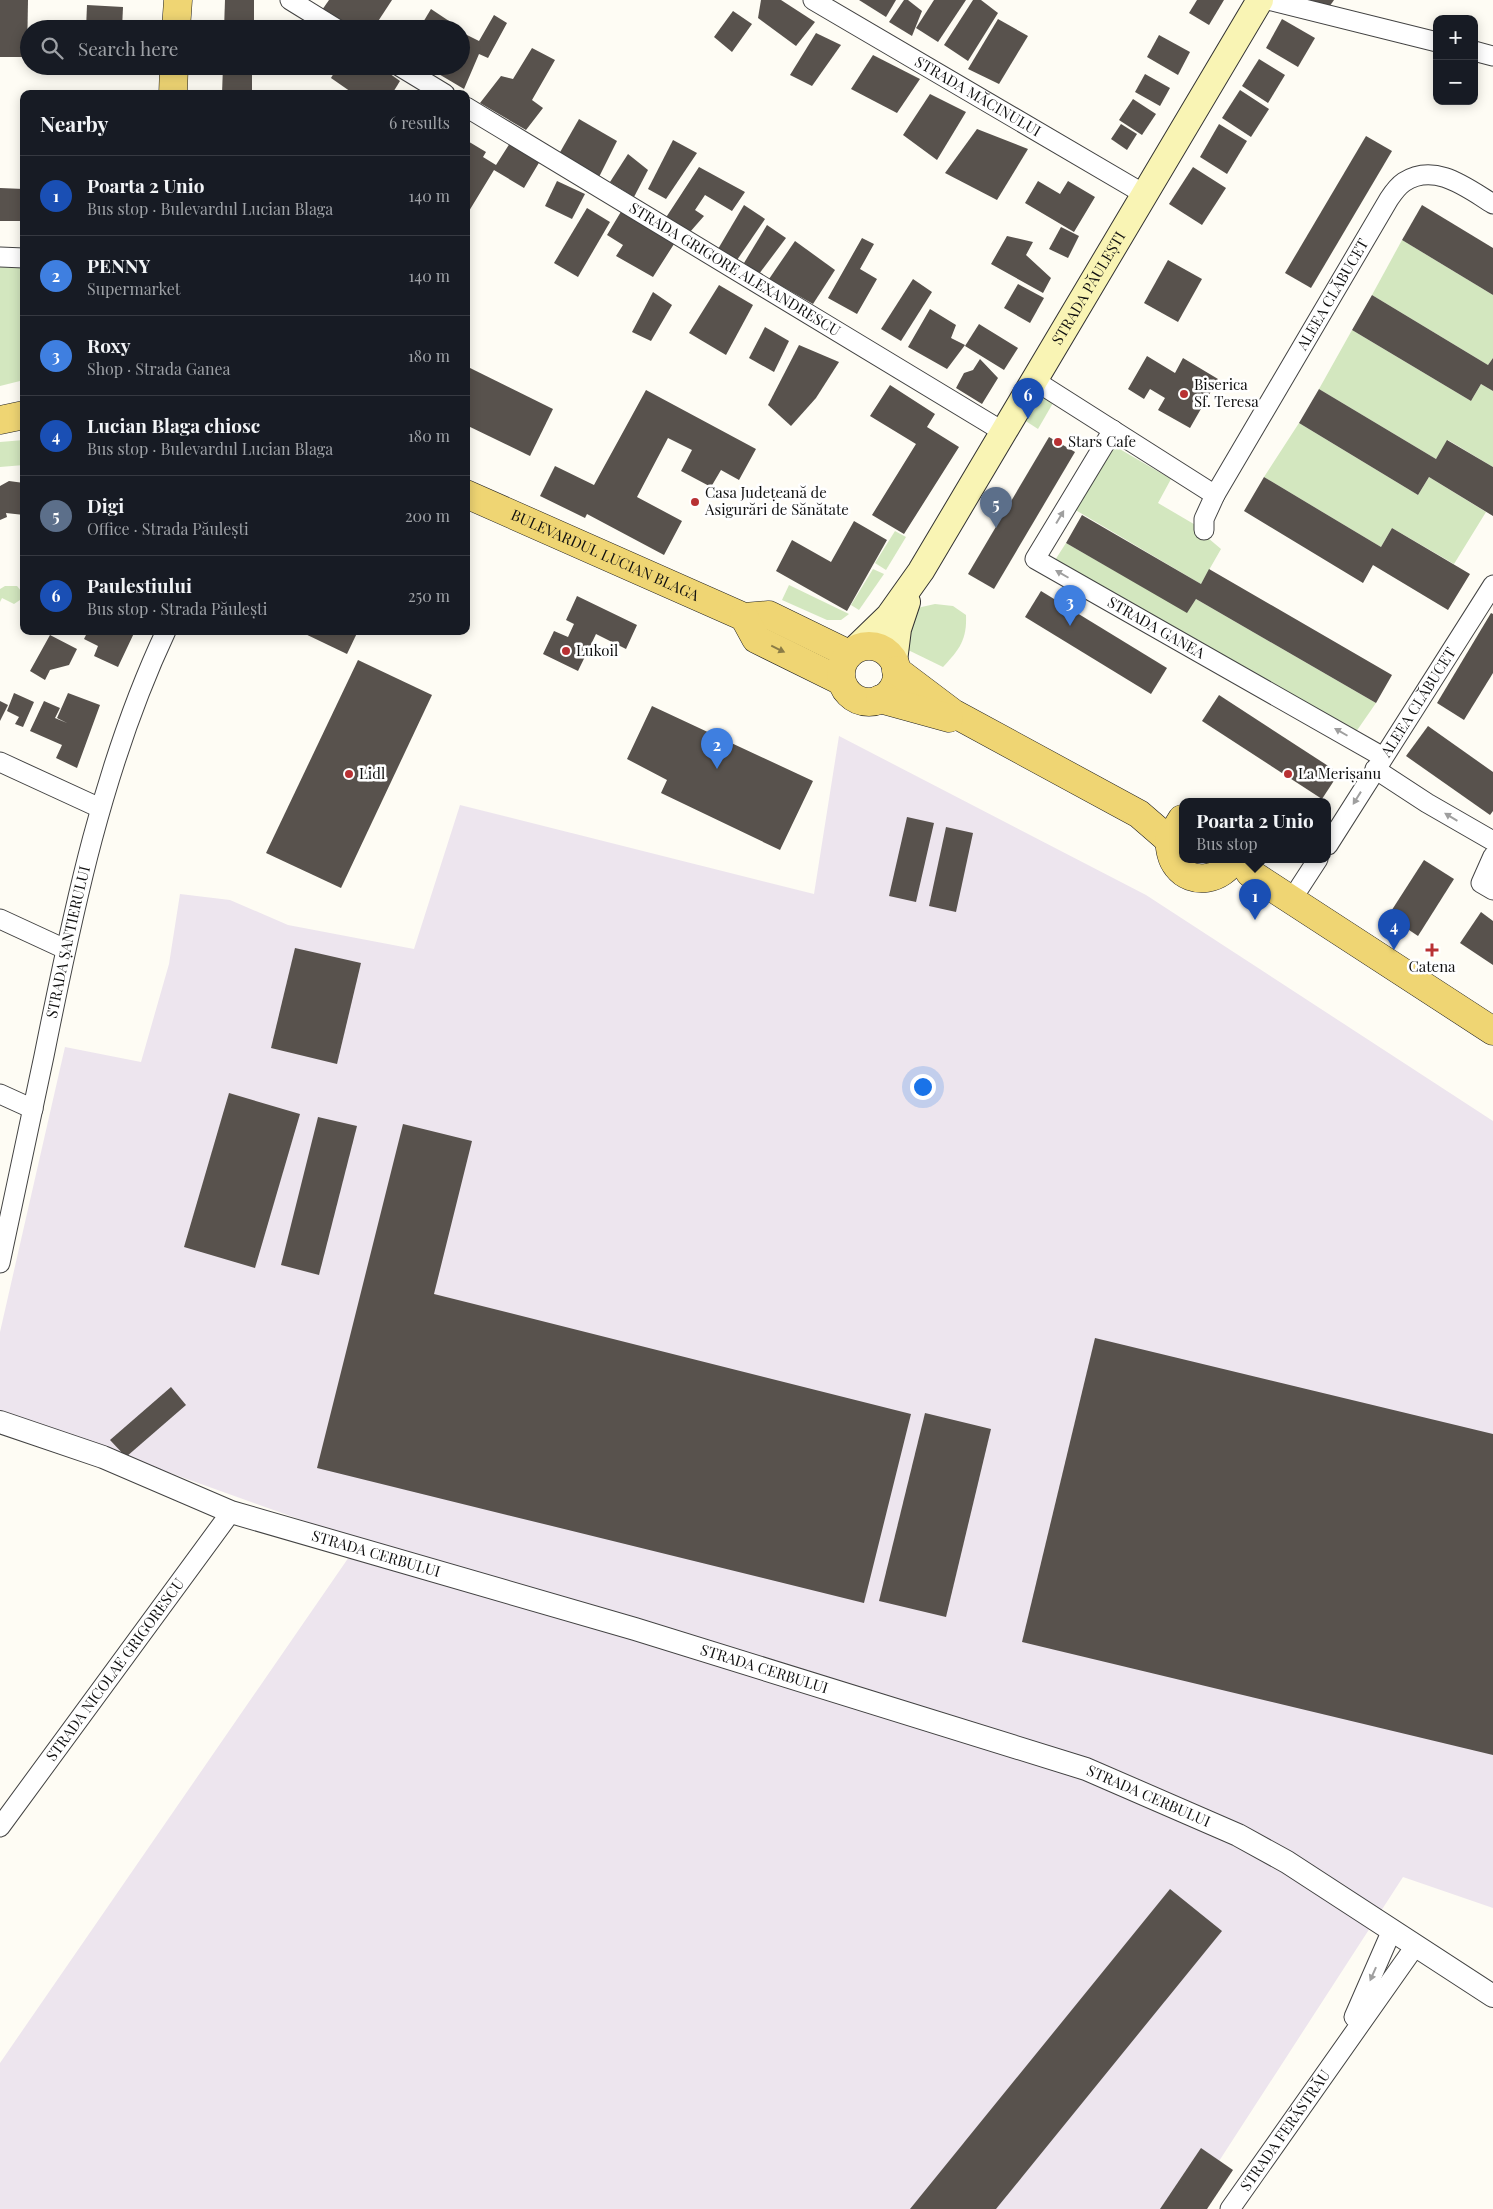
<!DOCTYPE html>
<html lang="en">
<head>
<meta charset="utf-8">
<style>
	:root { --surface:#171b24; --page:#20242c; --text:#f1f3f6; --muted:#9ea1a6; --line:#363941; --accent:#d93025 }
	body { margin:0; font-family:"Playfair Display",serif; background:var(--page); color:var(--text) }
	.controls { position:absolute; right:15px; top:15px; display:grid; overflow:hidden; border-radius:10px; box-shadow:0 2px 12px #0003 }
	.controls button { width:45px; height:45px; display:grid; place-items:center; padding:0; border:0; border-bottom:1px solid var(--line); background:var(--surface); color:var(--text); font:25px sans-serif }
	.you { position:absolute; left:922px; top:1086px; width:18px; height:18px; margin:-12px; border:4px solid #fff; border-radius:50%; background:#1a73e8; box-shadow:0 0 0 8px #1a73e833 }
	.badge { display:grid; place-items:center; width:32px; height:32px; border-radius:50%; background:var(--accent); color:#fff; font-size:16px; font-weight:700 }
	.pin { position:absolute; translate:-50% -41px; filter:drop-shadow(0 1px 2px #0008) }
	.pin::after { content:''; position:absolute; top:26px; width:18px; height:15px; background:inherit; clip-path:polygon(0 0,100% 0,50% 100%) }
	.popup { position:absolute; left:1179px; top:798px; width:152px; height:65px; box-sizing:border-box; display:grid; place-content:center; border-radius:10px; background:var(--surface); filter:drop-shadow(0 1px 4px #0005); font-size:16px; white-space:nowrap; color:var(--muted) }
	.popup b { font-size:19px; color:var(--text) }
	.popup::after { content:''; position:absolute; left:50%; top:100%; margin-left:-10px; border:10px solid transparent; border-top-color:var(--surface) }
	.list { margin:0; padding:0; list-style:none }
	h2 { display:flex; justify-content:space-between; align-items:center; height:65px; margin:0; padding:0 20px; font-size:21px }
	h2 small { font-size:16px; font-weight:400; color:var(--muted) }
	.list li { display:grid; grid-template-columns:32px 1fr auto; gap:15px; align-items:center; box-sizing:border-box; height:80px; padding:0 20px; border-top:1px solid var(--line) }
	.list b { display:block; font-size:19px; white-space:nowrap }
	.list p { margin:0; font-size:16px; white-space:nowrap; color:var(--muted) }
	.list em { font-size:16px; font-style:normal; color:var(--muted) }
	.icon { flex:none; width:28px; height:28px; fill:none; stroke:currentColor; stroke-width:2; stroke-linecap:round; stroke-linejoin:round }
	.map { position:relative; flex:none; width:1493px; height:2209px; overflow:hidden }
	.search { position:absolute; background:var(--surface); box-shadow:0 2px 12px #0003; left:20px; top:20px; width:450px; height:55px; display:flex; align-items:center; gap:12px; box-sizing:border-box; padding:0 18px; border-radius:28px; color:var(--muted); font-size:19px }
	.panel { position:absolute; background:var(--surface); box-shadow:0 2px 12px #0003; left:20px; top:90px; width:450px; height:545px; border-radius:10px }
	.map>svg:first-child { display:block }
	.industrial { fill:#ede5ee }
	.green { fill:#d3e7bf }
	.building { fill:#58524d }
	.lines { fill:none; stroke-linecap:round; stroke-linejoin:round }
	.minor-casing { stroke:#434343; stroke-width:21 }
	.tertiary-casing { stroke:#434343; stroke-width:24 }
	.secondary-casing { stroke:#323232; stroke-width:28 }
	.primary-casing { stroke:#212121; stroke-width:29 }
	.minor { stroke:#fff; stroke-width:19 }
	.tertiary { stroke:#fff; stroke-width:22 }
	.secondary { stroke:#f9f4b4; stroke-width:26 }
	.primary { stroke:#efd573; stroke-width:28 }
	.oneway { fill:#9f9f9f }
	.oneway2 { fill:#8b7c46 }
	.poi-dot { fill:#b83133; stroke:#fff; stroke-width:2 }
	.labels { text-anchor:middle; stroke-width:5; stroke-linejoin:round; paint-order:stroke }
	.street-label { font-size:15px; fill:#101010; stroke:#fff }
	.poi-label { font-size:15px; fill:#101010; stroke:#fff; text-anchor:start }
</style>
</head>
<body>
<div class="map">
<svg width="1493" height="2209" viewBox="0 0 1493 2209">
	<rect width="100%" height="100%" fill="#fefcf4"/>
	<polygon class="industrial" points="839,736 1146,895 1493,1121 1493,1908 1403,1877 1188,2209 0,2209 0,2063 360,1541 0,1412 0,1332 65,1047 141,1062 169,964 180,894 230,900 288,925 414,949 460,805 814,894"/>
	<g class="green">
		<polygon points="1402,240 1493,295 1493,358 1488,365 1372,295"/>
		<polygon points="24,261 24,380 0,386 0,262"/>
		<polygon points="1352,330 1471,401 1481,384 1493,391 1493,467 1448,440 1436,459 1319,389"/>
		<polygon points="1044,398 1053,403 1038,429 1021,418 1034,400"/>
		<polygon points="1299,423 1418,495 1429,477 1486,512 1454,564 1392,528 1381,547 1264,477"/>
		<polygon points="24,440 24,465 0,467 0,442"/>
		<polygon points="1106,441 1171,479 1158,503 1204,530 1208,538 1221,549 1201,584 1067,505"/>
		<polygon points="895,531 906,537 886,570 875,563"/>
		<polygon points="1066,543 1187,612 1196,599 1376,703 1351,739 1050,568"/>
		<polygon points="873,569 884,574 859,610 851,605"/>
		<polygon points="789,585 849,614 841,620 827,620 782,600"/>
		<polygon points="5,586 17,586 22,592 20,600 14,604 2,598 0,602 0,589"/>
		<path d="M935,604L953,606L966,615C967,639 960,649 943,667L906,649L917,608Z"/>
	</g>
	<g class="building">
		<polygon points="0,0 28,0 27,57 0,57"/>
		<polygon points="225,0 254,0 254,29 224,29"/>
		<polygon points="329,0 392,0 373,29 353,29 322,10"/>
		<polygon points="761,0 781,0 815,22 796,46 758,18"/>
		<polygon points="859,0 896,0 886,17"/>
		<polygon points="904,0 908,0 922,11 912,36 889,22"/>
		<polygon points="934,0 966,0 938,42 916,28"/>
		<polygon points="973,0 981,0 998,13 968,61 944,45"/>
		<polygon points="1197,0 1224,0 1209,25 1189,13"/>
		<polygon points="1311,0 1334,0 1327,10"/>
		<polygon points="87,5 123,7 122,29 86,29"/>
		<polygon points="431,9 449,21 444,29 419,29"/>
		<polygon points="733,11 752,24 732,52 714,37"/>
		<polygon points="494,15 507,23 488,58 479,54 464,89 437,73 441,66 461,66 461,32 479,41"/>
		<polygon points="998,19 1028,36 999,84 968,69"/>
		<polygon points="1282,19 1315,38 1298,67 1266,48"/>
		<polygon points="816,33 841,45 812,86 790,75"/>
		<polygon points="1159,35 1190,52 1178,75 1147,57"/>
		<polygon points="532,48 555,60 532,100 543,108 526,130 480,103 501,76 513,79"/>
		<polygon points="873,55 920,79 897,113 851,89"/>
		<polygon points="1259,59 1285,75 1268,103 1242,86"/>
		<polygon points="83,66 120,66 120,73 83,71"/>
		<polygon points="223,66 252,66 252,94 222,94"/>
		<polygon points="338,66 379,66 400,81 392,94 354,94 331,78"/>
		<polygon points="1145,74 1170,88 1160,106 1135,92"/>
		<polygon points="1240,90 1269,109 1251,137 1222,118"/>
		<polygon points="930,94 966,112 937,160 903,135"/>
		<polygon points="1133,99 1156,114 1142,135 1119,120"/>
		<polygon points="579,119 617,141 596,183 559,154"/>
		<polygon points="1121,124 1137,134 1127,150 1111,139"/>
		<polygon points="1219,124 1247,141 1227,174 1200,157"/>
		<polygon points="977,129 1028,149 997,200 945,173"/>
		<polygon points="1366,136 1392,151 1311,288 1285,273"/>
		<polygon points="466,140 486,152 483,157 496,165 510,143 540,161 524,188 494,170 466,216"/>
		<polygon points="673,140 697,153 666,199 648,189"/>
		<polygon points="628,154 648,170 634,197 610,182"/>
		<polygon points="699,167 745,192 732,211 705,195 695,210 704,216 690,232 665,219"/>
		<polygon points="1193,167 1226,188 1202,225 1169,204"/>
		<polygon points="557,181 585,194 572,219 545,206"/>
		<polygon points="1038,181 1060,194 1068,181 1095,197 1074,232 1025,203"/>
		<polygon points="0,188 24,189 24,221 0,221"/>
		<polygon points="744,205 765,219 737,260 718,249"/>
		<polygon points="1422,205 1493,248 1493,295 1402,240"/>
		<polygon points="587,208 610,222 578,277 554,263"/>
		<polygon points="622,210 674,244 653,277 616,256 623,245 607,235"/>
		<polygon points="767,225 786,238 759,274 744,263"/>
		<polygon points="1061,227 1079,236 1068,258 1049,249"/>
		<polygon points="1007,236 1033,242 1026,255 1051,278 1043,293 991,264"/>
		<polygon points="862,238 874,244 860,269 877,279 857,314 828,298"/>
		<polygon points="795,241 835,270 813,304 769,279"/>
		<polygon points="1168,260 1202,279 1178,322 1144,303"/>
		<polygon points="913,279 932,292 901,341 881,329"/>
		<polygon points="1018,284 1044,298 1030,323 1004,308"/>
		<polygon points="719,285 753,305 726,355 689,333"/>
		<polygon points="653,292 672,305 651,341 632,332"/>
		<polygon points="1372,295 1488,365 1493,358 1493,391 1481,384 1471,401 1352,330"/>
		<polygon points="930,309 956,325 951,338 965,345 947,369 908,347"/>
		<polygon points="979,324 1018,348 1004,370 965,346"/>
		<polygon points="765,327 789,341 774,372 749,358"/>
		<polygon points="799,345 839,362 816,398 791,426 768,405"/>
		<polygon points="1147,356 1175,373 1183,358 1218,379 1190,428 1158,410 1165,398 1150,389 1144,399 1128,389"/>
		<polygon points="980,359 998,378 982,404 956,388 964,373 973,370"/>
		<polygon points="466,366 553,409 530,456 466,425"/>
		<polygon points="890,385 935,414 927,427 959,447 904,534 872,515 916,444 870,416"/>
		<polygon points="1319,389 1436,459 1447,440 1493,467 1493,516 1429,477 1418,495 1299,423"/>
		<polygon points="646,390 756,449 739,480 721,470 711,487 681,471 692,450 668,438 637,497 682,521 664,555 587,514 585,518 540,496 555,466 594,485"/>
		<polygon points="1049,437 1075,452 994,589 968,574"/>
		<polygon points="1264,477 1381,547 1392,528 1470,574 1448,610 1373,565 1363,583 1244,511"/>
		<polygon points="9,481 24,483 24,515 6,513 7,517 0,520 0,486"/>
		<polygon points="1082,515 1201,584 1209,569 1392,675 1376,703 1196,599 1187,613 1066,543"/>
		<polygon points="854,521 887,540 847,611 776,571 792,540 831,562"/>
		<polygon points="1041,591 1167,668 1151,694 1025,617"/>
		<polygon points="577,596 637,625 626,649 596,634 578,671 543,654 554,631 568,637 574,624 566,620"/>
		<polygon points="1491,613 1493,614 1493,673 1464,720 1437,703"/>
		<polygon points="88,631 135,631 118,667 94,656 98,646 84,639"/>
		<polygon points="299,631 358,631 347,654"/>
		<polygon points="50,635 77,649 69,665 50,670 45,680 30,671"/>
		<polygon points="358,660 432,695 341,888 266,853"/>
		<polygon points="14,693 34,702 23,727 15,724 19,717 7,711"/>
		<polygon points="68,693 100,705 77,768 56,758 62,745 30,731 44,701 60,708 55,718 67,723 57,718"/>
		<polygon points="1219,695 1339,773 1322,799 1202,721"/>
		<polygon points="0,701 8,705 0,721"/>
		<polygon points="652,706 813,781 780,850 661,793 667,780 627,759"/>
		<polygon points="1428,726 1493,772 1493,811 1490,815 1406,756"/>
		<polygon points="907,817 934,823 916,902 889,896"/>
		<polygon points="946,827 973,833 956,912 929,906"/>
		<polygon points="1424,860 1454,879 1418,936 1388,916"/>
		<polygon points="1481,912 1493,921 1493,965 1460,943"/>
		<polygon points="295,948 361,963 337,1064 271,1048"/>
		<polygon points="229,1093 300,1114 255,1268 184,1247"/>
		<polygon points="318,1117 357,1126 319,1275 281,1265"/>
		<polygon points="403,1124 472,1141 434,1294 911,1414 864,1603 317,1468"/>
		<polygon points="1095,1338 1493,1434 1493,1755 1022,1642"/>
		<polygon points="171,1387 186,1405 126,1457 110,1440"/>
		<polygon points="925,1413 991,1429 946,1617 879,1601"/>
		<polygon points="1170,1889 1222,1931 996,2209 910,2209"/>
		<polygon points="1201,2148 1233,2170 1207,2209 1160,2209"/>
	</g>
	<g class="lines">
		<defs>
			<g id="minor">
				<polyline points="290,0 337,29"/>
				<path id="s1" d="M813,0L1144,194"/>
				<polyline points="1268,0 1437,42"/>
				<polyline points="1474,51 1493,56"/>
				<polyline points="399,66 445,94"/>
				<path id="s2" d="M466,107L1002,431"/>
				<polyline points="0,257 24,258"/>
				<polyline points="1034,380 1215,495"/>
				<path id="s3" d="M1113,430L1035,559L1383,757"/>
				<path id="s4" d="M1204,530V519L1215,495L1389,199C1393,193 1398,186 1404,182C1435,162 1467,188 1493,204"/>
				<polyline points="0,762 100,808"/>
				<polyline points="1375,769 1427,803 1493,841"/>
				<path id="s5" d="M1328,845L1493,585"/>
				<polyline points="1493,856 1481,883 1493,890"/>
				<polyline points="1292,899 1318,859"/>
				<polyline points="0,919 65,949"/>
				<polyline points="0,1094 33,1109"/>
				<path id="s6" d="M0,1263C15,1194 30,1125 44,1056C73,911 103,765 166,631"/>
				<path id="s7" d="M0,1827L231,1512"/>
				<polyline points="1354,2017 1392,1930"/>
				<path id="s8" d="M1230,2209L1416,1945"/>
			</g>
			<g id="tertiary">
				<path id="s9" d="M0,1422L103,1457L231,1512L635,1629L1086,1769L1238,1835L1287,1862L1493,1996"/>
			</g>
			<g id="secondary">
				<path id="s10" d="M856,648L889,616L921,571L1260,0"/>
				<polyline points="894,661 898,629 907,602"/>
			</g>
			<g id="primary">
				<polyline points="176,29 178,0"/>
				<polyline points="173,94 174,66"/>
				<polyline points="0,420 24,415"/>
				<path id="s11" d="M466,494L744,617L769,615L849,654"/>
				<polyline points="744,617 756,639 841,681"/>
				<circle cx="869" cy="674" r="28"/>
				<polyline points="896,670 953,713 1139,814 1169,840"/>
				<polyline points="880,699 949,718"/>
				<path d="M1182,819L1169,840C1170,849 1171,859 1177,866C1192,886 1223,880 1233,859"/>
				<polyline points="1241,859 1250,873 1493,1031"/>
			</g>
		</defs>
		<use href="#minor" class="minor-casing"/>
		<use href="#tertiary" class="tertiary-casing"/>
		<use href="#secondary" class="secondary-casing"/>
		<use href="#primary" class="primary-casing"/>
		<use href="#minor" class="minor"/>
		<use href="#tertiary" class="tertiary"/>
		<use href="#secondary" class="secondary"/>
		<use href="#primary" class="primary"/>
	</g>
	<defs><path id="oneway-solid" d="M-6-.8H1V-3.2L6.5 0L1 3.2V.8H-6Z" transform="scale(1.25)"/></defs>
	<g class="oneway">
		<use href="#oneway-solid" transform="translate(1060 517) rotate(-59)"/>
		<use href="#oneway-solid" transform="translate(1062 574) rotate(-150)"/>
		<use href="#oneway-solid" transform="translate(1341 732) rotate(-150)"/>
		<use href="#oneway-solid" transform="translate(1357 798) rotate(122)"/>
		<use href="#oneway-solid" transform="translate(1451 817) rotate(-149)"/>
		<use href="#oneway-solid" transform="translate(1373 1974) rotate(114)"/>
	</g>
	<use class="oneway2" href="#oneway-solid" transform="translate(778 649) rotate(26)"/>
	<g class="poi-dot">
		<circle cx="1184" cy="394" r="5"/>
		<circle cx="1058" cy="442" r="5"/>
		<circle cx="695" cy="502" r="5"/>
		<circle cx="566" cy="651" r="5"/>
		<circle cx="349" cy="774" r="5"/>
		<circle cx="1288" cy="774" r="5"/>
		<path d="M1429.5 942.5h5v5h5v5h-5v5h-5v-5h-5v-5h5z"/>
	</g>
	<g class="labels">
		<g class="street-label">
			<text dy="5" stroke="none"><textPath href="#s1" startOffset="191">STRADA MĂCINULUI</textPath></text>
			<text dy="5" stroke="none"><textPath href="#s2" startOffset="314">STRADA GRIGORE ALEXANDRESCU</textPath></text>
			<text dy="5" stroke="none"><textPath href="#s10" startOffset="430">STRADA PĂULEȘTI</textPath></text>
			<text dy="5" stroke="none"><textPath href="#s4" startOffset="270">ALEEA CLĂBUCET</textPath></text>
			<text dy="5" stroke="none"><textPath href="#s11" startOffset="152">BULEVARDUL LUCIAN BLAGA</textPath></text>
			<text dy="5" stroke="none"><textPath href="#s3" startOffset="290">STRADA GANEA</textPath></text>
			<text dy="5" stroke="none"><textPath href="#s5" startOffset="169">ALEEA CLĂBUCET</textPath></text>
			<text dy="5" stroke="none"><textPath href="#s6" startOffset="328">STRADA ȘANTIERULUI</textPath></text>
			<text dy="5" stroke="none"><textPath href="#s9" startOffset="399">STRADA CERBULUI</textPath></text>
			<text dy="5" stroke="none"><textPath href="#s7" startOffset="195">STRADA NICOLAE GRIGORESCU</textPath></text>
			<text dy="5" stroke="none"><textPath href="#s9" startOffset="804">STRADA CERBULUI</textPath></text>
			<text dy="5" stroke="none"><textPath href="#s9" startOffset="1209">STRADA CERBULUI</textPath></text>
			<text dy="5" stroke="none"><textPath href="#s8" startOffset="96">STRADA FERĂSTRĂU</textPath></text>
		</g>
		<g class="poi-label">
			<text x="1194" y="390">Biserica<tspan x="1194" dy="17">Sf. Teresa</tspan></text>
			<text x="1068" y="447">Stars Cafe</text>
			<text x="705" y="498">Casa Județeană de<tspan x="705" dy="17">Asigurări de Sănătate</tspan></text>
			<text x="576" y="656">Lukoil</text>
			<text x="359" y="779">Lidl</text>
			<text x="1298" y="779">La Merișanu</text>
			<text x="1432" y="972" text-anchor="middle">Catena</text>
		</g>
	</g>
</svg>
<div class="controls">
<button>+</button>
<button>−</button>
</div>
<div class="you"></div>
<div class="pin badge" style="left:1255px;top:920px;background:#1a4fb4">1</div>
<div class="popup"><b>Poarta 2 Unio</b>Bus stop</div>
<div class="pin badge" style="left:717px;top:769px;background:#3f7fe0">2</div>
<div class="pin badge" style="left:1070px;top:626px;background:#3f7fe0">3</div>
<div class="pin badge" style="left:1394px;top:950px;background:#1a4fb4">4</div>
<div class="pin badge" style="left:996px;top:528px;background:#5c6f8a">5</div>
<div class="pin badge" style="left:1028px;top:419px;background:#1a4fb4">6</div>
<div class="search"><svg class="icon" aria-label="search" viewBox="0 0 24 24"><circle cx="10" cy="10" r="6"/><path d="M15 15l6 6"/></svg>Search here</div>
<section class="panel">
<h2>Nearby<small>6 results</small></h2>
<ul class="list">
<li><span class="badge" style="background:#1a4fb4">1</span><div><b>Poarta 2 Unio</b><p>Bus stop · Bulevardul Lucian Blaga</p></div><em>140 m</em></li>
<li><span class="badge" style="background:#3f7fe0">2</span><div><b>PENNY</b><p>Supermarket</p></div><em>140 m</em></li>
<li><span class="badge" style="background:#3f7fe0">3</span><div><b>Roxy</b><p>Shop · Strada Ganea</p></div><em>180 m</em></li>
<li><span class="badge" style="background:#1a4fb4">4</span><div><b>Lucian Blaga chiosc</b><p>Bus stop · Bulevardul Lucian Blaga</p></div><em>180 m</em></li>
<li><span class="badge" style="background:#5c6f8a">5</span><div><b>Digi</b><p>Office · Strada Păulești</p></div><em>200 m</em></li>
<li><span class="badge" style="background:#1a4fb4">6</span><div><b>Paulestiului</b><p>Bus stop · Strada Păulești</p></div><em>250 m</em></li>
</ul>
</section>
</div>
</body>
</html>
